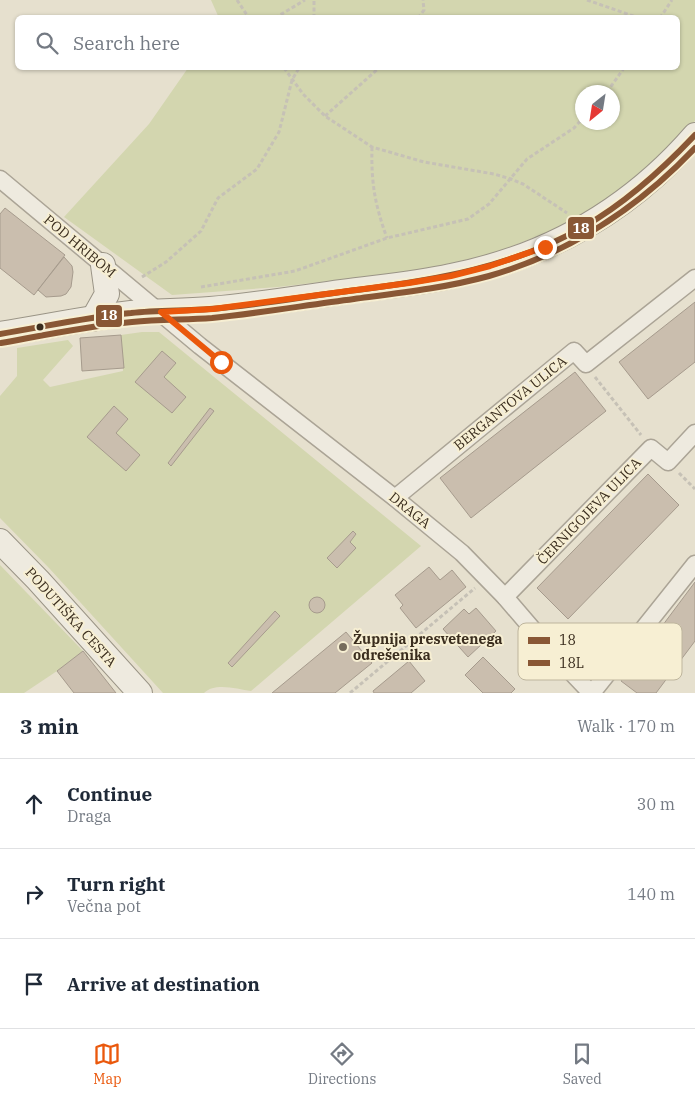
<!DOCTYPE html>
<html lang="en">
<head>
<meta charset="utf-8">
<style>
	:root { --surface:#fff; --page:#f6f6f7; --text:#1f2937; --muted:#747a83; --line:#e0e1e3; --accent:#ea580c }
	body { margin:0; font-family:"IBM Plex Serif",serif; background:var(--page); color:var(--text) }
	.compass { position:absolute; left:575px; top:85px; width:45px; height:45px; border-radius:50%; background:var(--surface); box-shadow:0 1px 4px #0004; rotate:210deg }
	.stop { position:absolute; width:15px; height:15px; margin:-11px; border:4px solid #ea580c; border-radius:50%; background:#fff }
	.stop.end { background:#ea580c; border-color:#fff; box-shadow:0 1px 5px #0008 }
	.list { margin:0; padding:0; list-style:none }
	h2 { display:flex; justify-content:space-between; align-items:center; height:65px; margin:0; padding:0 20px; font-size:21px }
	h2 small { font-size:16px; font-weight:400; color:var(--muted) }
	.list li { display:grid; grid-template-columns:32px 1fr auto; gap:15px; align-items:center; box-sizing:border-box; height:90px; padding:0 20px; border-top:1px solid var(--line) }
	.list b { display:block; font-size:19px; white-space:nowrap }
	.list p { margin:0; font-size:16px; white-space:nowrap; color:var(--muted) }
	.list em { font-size:16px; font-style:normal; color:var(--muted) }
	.icon { flex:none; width:28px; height:28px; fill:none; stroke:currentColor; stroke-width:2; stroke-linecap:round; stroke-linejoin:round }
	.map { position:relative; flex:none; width:695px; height:693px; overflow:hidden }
	.search { position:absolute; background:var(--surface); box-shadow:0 1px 4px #0004; left:15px; right:15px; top:15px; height:55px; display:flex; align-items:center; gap:12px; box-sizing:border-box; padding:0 18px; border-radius:8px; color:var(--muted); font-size:19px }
	.sheet { height:335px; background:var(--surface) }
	nav { display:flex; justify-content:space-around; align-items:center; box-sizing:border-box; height:70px; border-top:1px solid var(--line); background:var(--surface); font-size:14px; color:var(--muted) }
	nav a { display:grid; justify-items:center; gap:2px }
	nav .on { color:var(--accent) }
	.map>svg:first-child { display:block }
	.green { fill:#d3d6af; fill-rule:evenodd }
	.building { fill:#cabeae; stroke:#a69b8d }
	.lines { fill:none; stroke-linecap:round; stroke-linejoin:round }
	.street-casing { stroke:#aba496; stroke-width:19 }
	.secondary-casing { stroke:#9a9486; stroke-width:26 }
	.path { stroke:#c6c1b6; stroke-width:3; stroke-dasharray:4 2.5; stroke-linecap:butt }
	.street { stroke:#eeeadf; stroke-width:16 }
	.secondary { stroke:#eeeadf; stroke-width:24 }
	.bus-1-casing { stroke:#f7efd3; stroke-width:10 }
	.bus-2-casing { stroke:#f7efd3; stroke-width:10 }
	.bus-1 { stroke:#895735; stroke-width:6 }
	.bus-2 { stroke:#895735; stroke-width:6 }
	.route { stroke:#ea580c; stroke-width:6 }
	.bus-dot { fill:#3a2d1e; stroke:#f7efd3; stroke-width:2 }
	.poi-dot { fill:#766c5c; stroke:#f7efd3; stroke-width:2 }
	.labels { text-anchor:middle; stroke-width:4; stroke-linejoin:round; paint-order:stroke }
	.street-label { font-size:14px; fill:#3a2d1e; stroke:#f7efd3 }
	.poi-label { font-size:14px; font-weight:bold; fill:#3a2d1e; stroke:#f7efd3; text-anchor:start }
	.key { fill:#f7efd3; stroke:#beb59d; stroke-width:1 }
	.key-label { font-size:14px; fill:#3a2d1e }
	.line-badge { stroke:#f7efd3; stroke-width:2 }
	.badge-label { font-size:14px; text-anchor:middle; font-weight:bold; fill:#fff }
</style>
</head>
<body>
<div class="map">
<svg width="695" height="693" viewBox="0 0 695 693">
	<rect width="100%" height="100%" fill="#e6e0ce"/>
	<g class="green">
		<path d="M211,0H695V121L621,192L564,226L492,254L416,271L278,287L172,295L64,217L149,124L188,68H678V18H219ZM582,92H612V122H582Z"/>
		<path d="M142,332H159L421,546L251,691C237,689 215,682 204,693H163L49,568L0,518V396L17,376V348L68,340L73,346L43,380L50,387L123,371L121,335Z"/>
		<polygon points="0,565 83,651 57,671 24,693 0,693"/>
	</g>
	<g class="building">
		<polygon points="5,208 65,255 34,295 0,268 0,214"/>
		<polygon points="64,257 72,266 73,272 71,287 66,294 61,296 46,297 38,290"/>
		<polygon points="695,302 695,362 648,399 619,362"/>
		<polygon points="121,335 124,368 82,371 80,338"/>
		<polygon points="162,351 176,363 164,377 186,397 172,413 135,382"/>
		<polygon points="575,372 606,411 471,518 440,478"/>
		<polygon points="114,406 128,419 116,433 140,455 126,471 87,437"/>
		<polygon points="210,408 214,411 171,466 168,463"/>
		<polygon points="648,474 679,505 568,619 537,588"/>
		<polygon points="353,531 356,534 350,542 356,548 337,568 327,558"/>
		<polygon points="429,567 440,580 452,570 466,587 416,628 400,608 403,605 395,595"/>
		<polygon points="695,582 695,641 656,693 637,693 621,681"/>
		<circle cx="317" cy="605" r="8"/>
		<polygon points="476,608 496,631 468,657 443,629 464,609 469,614"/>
		<polygon points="275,611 280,616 232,667 228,663"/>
		<polygon points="346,632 372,663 335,693 272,693"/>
		<polygon points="83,651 116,693 74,693 57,671"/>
		<polygon points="483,657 515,689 511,693 483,693 465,675"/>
		<polygon points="409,661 425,681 411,693 374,693 373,691"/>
	</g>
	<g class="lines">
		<defs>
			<g id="street">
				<polyline points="0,179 200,346 395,498 462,553 505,597 553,653 591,693"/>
				<polyline points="395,498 574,351 586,364 695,278"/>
				<polyline points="505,597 651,448 668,462 695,433"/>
				<polyline points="592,693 695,564"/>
			</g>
			<g id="secondary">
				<polyline points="93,319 107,294 103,265"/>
				<path d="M0,334C44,327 87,318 131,313C157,311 184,311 210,309C254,305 298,298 342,292C378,287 415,284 451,276C547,257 630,210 695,135"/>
				<polyline points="0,541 38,580 140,693"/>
			</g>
		</defs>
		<use href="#street" class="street-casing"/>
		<use href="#secondary" class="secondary-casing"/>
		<g class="path">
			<polyline points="237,0 249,18"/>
			<polyline points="587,0 639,18"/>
			<polyline points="275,18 305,0"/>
			<polyline points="314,18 314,0"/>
			<polyline points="418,18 424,10 423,0"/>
			<polyline points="660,18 672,0"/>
			<polyline points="284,68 303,94 325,116 372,147 424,162 494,174 511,179 523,184 567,213"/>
			<polyline points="607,92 624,68"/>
			<polyline points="325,116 379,68"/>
			<path d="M372,147C371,183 375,205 387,238"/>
			<polyline points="142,277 166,262 201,231 218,198 257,169 279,132 292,80 299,68"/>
			<polyline points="201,287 295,271 387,238 468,219 489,204 527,159 574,128 582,119"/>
			<polyline points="595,377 641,435"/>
			<polyline points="679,473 695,489"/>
			<polyline points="350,693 475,588"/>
		</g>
		<use href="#street" class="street"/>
		<use href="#secondary" class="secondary"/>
		<defs>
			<path id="bus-1" d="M0,334C43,327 87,317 131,313C157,310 184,311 210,309C259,305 308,296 357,290C436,280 514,267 585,226C627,202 662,170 695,135"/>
			<path id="bus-2" d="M1,343C45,335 88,326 132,322C159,319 185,320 212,318C260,313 307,305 354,299C400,293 445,288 489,276C569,253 638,208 695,148"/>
		</defs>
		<use href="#bus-1" class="bus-1-casing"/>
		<use href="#bus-2" class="bus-2-casing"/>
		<use href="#bus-1" class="bus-1"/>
		<use href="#bus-2" class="bus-2"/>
	</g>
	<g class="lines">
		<polyline class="route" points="221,362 161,312 213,309 409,283 451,276 490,266 545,247"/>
	</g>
	<circle class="bus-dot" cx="40" cy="327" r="4.5"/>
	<circle class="poi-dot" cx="343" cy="647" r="5"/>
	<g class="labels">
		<g class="street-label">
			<text transform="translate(80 246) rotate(40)" y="5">POD HRIBOM</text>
			<text transform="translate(510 403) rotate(-39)" y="5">BERGANTOVA ULICA</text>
			<text transform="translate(410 510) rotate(39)" y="5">DRAGA</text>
			<text transform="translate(589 511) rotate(-46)" y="5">ČERNIGOJEVA ULICA</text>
			<text transform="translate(71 617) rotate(48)" y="5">PODUTIŠKA CESTA</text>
		</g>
		<g class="poi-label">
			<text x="353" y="644">Župnija presvetenega<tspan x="353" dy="16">odrešenika</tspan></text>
		</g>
	</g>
	<rect x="518" y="623" width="164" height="57" rx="8" class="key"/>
	<rect x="528" y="637" width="22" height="7" fill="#895735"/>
	<rect x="528" y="660" width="22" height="6" fill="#895735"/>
	<g class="key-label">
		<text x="559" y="645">18</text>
		<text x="559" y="668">18L</text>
	</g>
	<g class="line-badge">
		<rect x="567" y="216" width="28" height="24" rx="5" fill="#895735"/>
		<rect x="95" y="304" width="28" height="24" rx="5" fill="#895735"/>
	</g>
	<g class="badge-label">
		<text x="581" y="233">18</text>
		<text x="109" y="320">18</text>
	</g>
</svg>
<svg class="compass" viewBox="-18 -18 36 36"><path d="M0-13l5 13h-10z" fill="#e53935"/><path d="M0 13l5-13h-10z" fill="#747a83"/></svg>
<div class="stop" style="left:221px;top:362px"></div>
<div class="stop end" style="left:545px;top:247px"></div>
<div class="search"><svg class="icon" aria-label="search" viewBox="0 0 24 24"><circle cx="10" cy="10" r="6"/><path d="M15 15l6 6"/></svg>Search here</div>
</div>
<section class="sheet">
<h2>3 min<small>Walk · 170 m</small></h2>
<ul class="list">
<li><svg class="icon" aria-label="ahead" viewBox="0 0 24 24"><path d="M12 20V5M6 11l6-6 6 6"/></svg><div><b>Continue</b><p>Draga</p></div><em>30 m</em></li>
<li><svg class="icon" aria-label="right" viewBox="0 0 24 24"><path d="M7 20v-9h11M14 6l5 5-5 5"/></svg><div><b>Turn right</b><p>Večna pot</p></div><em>140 m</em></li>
<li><svg class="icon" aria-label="arrive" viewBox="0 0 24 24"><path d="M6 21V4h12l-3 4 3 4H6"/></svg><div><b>Arrive at destination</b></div></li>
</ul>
</section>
<nav>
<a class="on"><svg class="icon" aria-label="map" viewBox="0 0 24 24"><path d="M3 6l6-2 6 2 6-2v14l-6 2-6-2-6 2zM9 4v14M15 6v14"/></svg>Map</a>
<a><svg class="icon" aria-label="directions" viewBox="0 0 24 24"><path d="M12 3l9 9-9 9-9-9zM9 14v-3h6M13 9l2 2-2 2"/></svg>Directions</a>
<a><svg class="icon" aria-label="saved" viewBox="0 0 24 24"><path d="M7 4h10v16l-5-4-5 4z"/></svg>Saved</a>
</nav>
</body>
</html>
